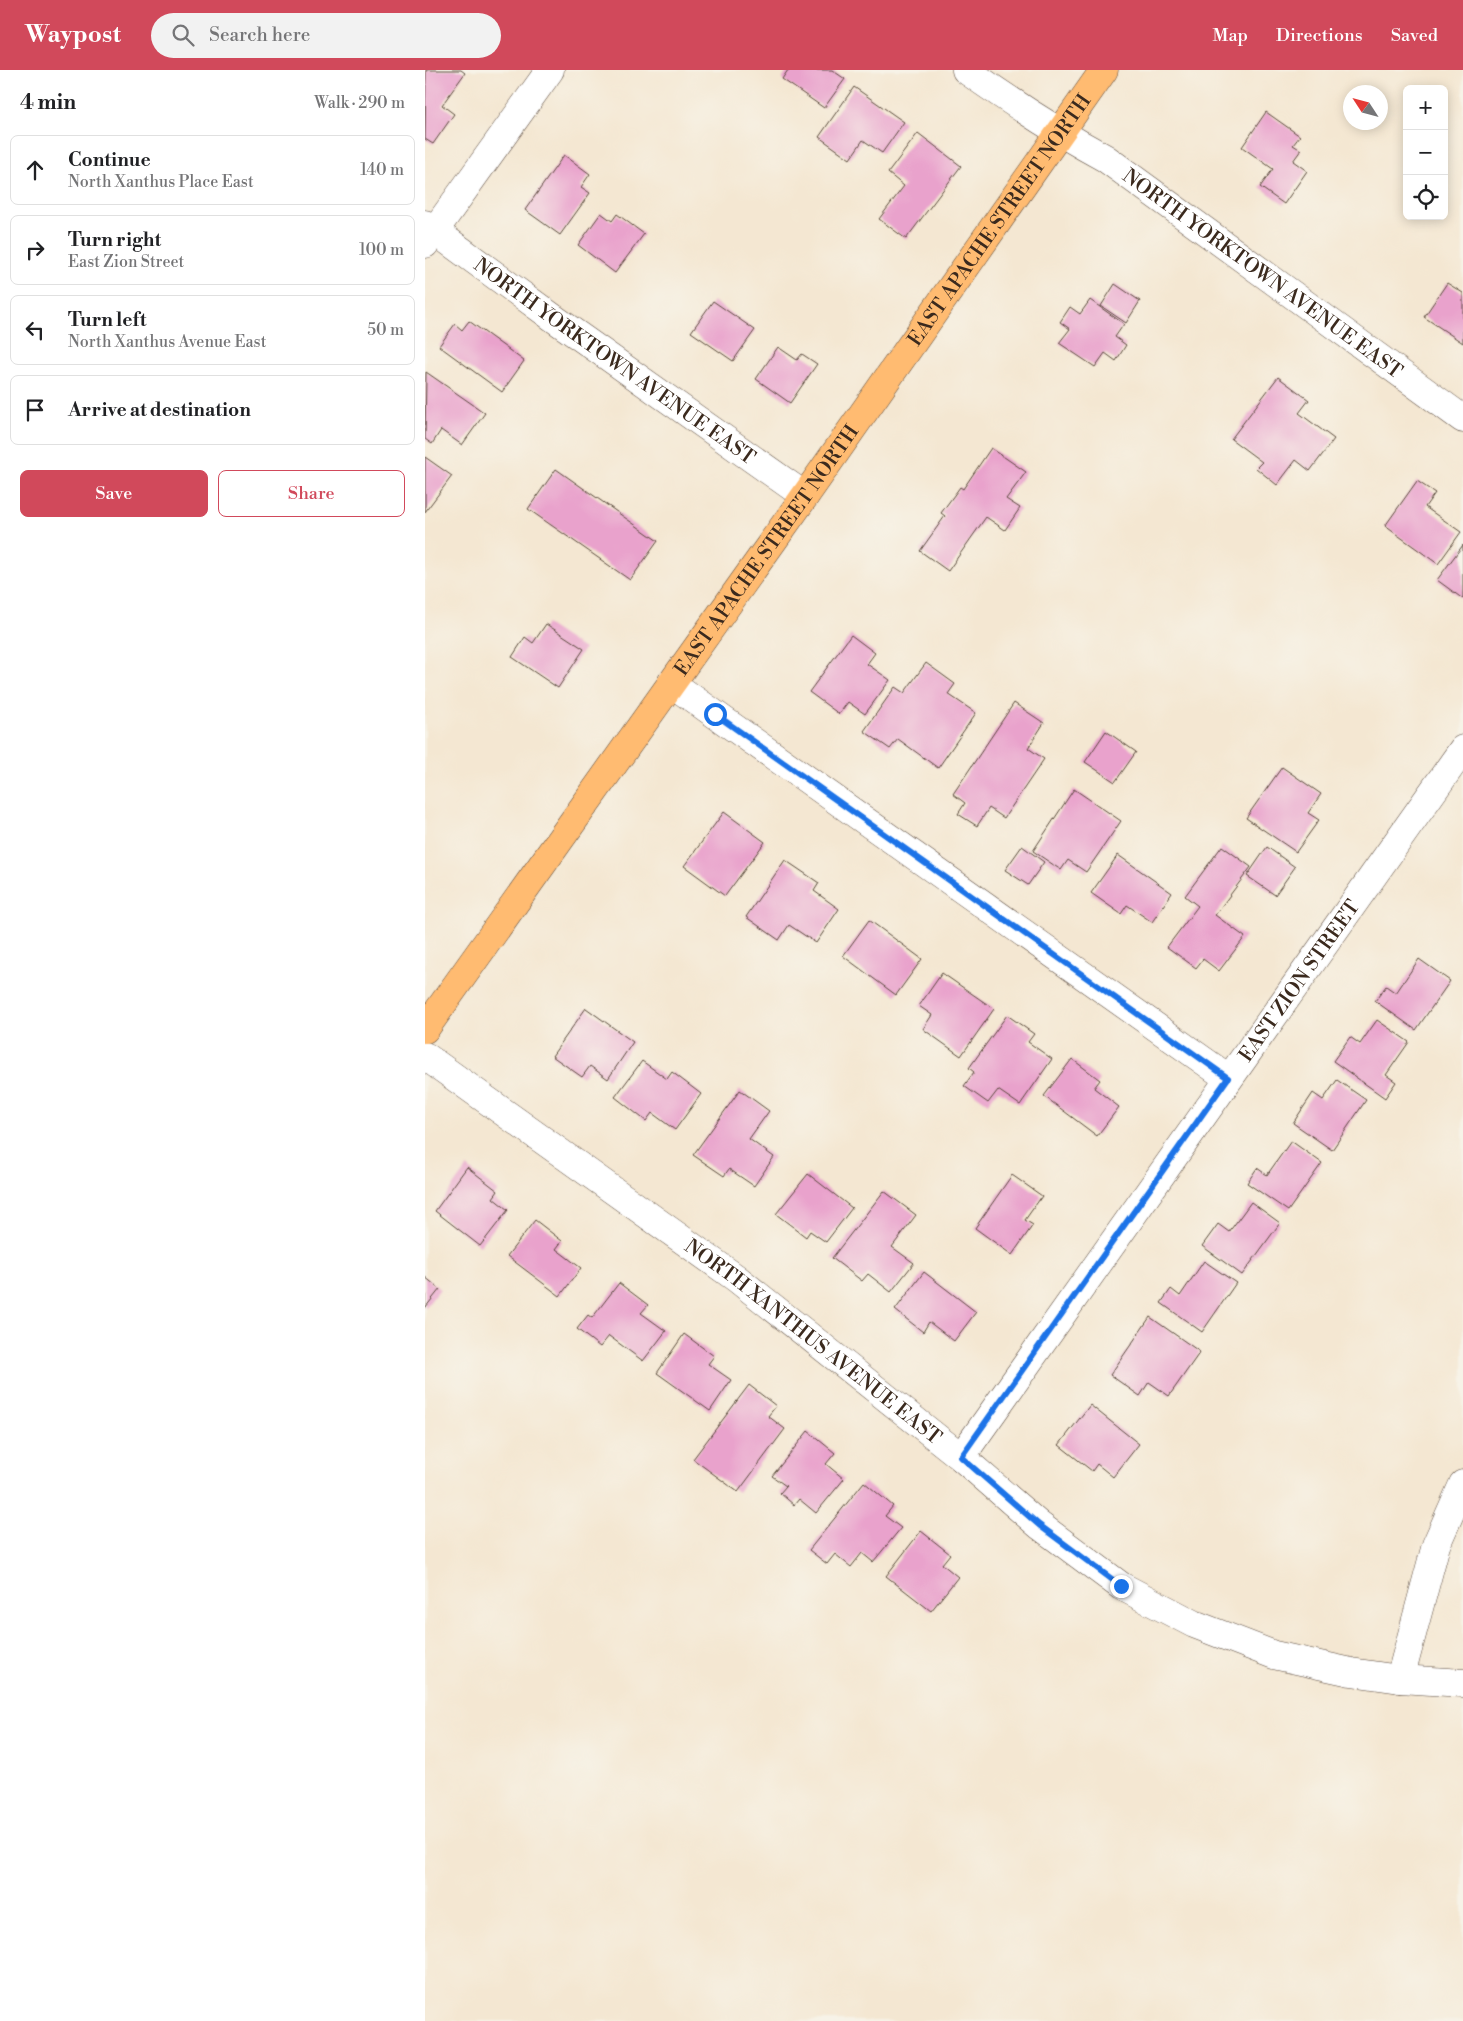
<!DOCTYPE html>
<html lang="en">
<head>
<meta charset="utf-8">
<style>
	:root { --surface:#fff; --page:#f2f2f2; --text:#202124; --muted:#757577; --line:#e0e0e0; --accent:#d1495b }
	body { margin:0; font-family:"Libre Bodoni",serif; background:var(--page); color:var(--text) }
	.controls { position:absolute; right:15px; top:15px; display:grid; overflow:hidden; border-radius:8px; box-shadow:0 2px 12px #0003 }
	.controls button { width:45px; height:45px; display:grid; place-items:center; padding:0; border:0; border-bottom:1px solid var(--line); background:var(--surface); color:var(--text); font:25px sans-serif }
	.compass { position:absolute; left:918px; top:15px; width:45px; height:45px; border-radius:50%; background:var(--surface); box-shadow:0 2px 12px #0003; rotate:306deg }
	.stop { position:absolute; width:15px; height:15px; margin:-11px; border:4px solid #1a73e8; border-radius:50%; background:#fff }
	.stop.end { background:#1a73e8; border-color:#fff; box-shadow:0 1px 5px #0008 }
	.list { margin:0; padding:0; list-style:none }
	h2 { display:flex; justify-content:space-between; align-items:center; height:65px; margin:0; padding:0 20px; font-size:21px }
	h2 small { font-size:16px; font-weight:400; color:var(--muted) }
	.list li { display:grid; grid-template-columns:32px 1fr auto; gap:15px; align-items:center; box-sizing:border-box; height:70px; margin:0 10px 10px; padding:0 10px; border:1px solid var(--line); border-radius:8px }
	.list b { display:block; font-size:19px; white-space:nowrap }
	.list p { margin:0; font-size:16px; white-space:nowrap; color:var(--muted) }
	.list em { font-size:16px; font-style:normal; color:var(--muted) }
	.actions { display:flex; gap:10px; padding:15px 20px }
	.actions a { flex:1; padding:11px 0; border:1px solid var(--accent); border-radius:8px; text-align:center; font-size:18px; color:var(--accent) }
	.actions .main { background:var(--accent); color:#fff }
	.icon { flex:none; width:28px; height:28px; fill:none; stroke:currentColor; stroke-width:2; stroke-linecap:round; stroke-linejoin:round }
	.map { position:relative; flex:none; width:1038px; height:1951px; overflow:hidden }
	header { display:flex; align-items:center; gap:30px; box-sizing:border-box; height:70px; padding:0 25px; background:var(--accent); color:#fff }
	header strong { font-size:24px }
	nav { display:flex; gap:28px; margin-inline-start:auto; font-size:18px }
	.search { width:350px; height:45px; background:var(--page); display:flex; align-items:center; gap:12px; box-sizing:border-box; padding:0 18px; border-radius:28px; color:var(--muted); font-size:19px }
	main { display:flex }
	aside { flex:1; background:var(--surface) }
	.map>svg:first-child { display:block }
	.building { fill:#e9a2cc }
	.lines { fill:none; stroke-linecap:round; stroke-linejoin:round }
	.minor-casing { stroke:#574639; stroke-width:29 }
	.major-casing { stroke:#574639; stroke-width:29 }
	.minor { stroke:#fff; stroke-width:28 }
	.major { stroke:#ffbb71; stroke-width:28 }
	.route { stroke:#1a73e8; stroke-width:6 }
	.labels { text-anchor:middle; stroke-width:4; stroke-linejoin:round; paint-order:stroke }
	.street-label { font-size:20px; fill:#3b2a1e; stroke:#f7f3e8 }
</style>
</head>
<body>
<header>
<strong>Waypost</strong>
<div class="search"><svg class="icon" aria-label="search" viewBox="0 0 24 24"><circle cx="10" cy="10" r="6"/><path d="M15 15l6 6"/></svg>Search here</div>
<nav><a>Map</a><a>Directions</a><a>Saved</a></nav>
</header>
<main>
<aside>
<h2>4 min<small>Walk · 290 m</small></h2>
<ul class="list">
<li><svg class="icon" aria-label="ahead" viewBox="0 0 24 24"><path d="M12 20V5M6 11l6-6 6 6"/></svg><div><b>Continue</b><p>North Xanthus Place East</p></div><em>140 m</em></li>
<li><svg class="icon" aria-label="right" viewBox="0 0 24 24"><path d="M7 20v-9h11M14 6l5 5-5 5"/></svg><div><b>Turn right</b><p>East Zion Street</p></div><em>100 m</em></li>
<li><svg class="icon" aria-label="left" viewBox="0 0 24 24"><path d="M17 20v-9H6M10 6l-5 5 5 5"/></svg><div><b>Turn left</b><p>North Xanthus Avenue East</p></div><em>50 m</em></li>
<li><svg class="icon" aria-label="arrive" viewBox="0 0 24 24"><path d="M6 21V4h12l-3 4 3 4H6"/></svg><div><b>Arrive at destination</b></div></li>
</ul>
<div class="actions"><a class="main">Save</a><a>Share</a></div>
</aside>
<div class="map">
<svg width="1038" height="1951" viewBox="0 0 1038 1951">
	<rect width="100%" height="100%" fill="#f7f3e8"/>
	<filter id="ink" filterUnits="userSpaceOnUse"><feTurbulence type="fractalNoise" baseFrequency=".02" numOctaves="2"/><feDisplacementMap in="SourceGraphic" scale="10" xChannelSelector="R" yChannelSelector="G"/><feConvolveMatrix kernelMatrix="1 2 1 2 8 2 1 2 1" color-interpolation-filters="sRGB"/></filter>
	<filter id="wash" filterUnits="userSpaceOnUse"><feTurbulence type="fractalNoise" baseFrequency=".0096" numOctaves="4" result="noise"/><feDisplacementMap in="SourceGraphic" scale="20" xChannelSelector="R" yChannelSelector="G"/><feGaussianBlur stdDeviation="1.12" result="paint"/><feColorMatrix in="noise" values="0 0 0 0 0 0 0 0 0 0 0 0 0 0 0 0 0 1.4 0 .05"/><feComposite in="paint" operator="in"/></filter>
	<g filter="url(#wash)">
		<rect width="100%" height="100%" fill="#f4e7d2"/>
		<g id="blocks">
			<g class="building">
				<polygon points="1,0 36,0 40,3 17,35 29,44 8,74 0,69"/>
				<polygon points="363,0 407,0 420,9 399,38 357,9"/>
				<polygon points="429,17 479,52 457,83 438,70 425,89 394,67"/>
				<polygon points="841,42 875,66 868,75 876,80 868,91 882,101 859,134 835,117 848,99 817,77"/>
				<polygon points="493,63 536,96 481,169 454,149 479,116 463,103"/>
				<polygon points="139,85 165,104 156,117 165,123 135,165 100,140"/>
				<polygon points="176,143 187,151 192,144 219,164 190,203 153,175"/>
				<polygon points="1022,213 1038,223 1038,273 999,247"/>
				<polygon points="690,214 715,231 701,253 676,236"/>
				<polygon points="665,230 699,254 690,267 701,275 691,291 680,283 670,297 634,273 645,259 635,252 645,237 655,244"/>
				<polygon points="288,231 330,260 308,291 266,262"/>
				<polygon points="44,251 99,291 77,322 14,276 30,254 37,260"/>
				<polygon points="353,277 372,290 377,284 392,294 365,333 331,309"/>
				<polygon points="1,302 60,343 37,375 16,360 7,374 0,369"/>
				<polygon points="853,307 884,330 874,343 909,369 885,401 871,390 852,415 831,398 837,392 806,369"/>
				<polygon points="566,378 601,402 581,429 595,438 580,460 561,447 523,501 495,481 520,446 516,443 535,417 538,419"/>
				<polygon points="0,387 27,406 0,442"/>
				<polygon points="131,399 233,471 205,510 103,439"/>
				<polygon points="992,411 1010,423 1000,437 1036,462 1013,494 960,456"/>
				<polygon points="1038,475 1038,529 1012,510"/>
				<polygon points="121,554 159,579 133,618 87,587 100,567 108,573"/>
				<polygon points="426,565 450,583 442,594 465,610 440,644 423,632 414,644 384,622"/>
				<polygon points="501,593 530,614 523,624 551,643 513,698 473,669 465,679 439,661 470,617 479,623"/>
				<polygon points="589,633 619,653 603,678 619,689 579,748 564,738 552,756 533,744 540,733 528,724"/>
				<polygon points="681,661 711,682 690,712 660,692"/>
				<polygon points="857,697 896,724 883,743 894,750 871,782 821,748"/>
				<polygon points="649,719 696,751 661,802 643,790 636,800 608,781"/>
				<polygon points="299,742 340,772 300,826 259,796"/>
				<polygon points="597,776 619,792 603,815 580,800"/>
				<polygon points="797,776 826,797 790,845 820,867 794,901 778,889 771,898 742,877 773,836 760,826"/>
				<polygon points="842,777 870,797 850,825 822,806"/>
				<polygon points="693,785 747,823 727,852 702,835 696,844 666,823"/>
				<polygon points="360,790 394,813 389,821 414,839 391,873 364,855 354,870 321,847"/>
				<polygon points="444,850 497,889 471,925 418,886"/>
				<polygon points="994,889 1025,911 991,960 950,931 961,916 971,923"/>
				<polygon points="517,903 569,939 536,986 498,959 507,945 494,936"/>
				<polygon points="161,938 208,972 183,1009 165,996 157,1007 127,986"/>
				<polygon points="582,945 609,964 603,972 627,989 595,1035 573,1020 563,1033 539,1016 549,1002 544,998"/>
				<polygon points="952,950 984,972 961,1005 971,1012 960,1028 908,991 925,967 935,974"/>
				<polygon points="647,989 675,1010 669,1018 694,1037 672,1066 619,1026"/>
				<polygon points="217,991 242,1009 247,1002 276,1024 250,1060 227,1043 221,1051 190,1027"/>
				<polygon points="912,1010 941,1030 907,1080 868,1053 888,1023 898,1030"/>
				<polygon points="315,1020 344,1041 324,1069 349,1087 329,1116 304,1099 299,1106 268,1085"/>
				<polygon points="866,1071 897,1093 863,1141 822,1113 832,1098 842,1105"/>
				<polygon points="42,1097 73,1121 68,1128 83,1140 55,1176 10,1141"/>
				<polygon points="383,1104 427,1138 401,1172 385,1161 381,1167 351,1144"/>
				<polygon points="587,1105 617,1126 600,1150 608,1155 587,1185 550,1158"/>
				<polygon points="459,1121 491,1145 467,1177 489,1193 466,1222 443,1204 437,1211 407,1188"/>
				<polygon points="826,1132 855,1153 817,1205 777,1176 793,1154 804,1162"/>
				<polygon points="110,1150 137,1171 131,1179 156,1198 135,1226 82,1186"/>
				<polygon points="779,1191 811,1213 777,1262 736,1233 746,1219 755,1226"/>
				<polygon points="499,1202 551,1242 529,1271 504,1252 498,1262 470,1240"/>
				<polygon points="0,1207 15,1219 0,1238"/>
				<polygon points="194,1213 223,1235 216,1243 241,1261 218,1291 184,1266 175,1277 152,1259 163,1245 167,1248"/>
				<polygon points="725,1247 775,1282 744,1326 724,1312 715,1326 685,1305"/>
				<polygon points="259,1264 289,1286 283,1294 306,1310 285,1341 232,1303"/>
				<polygon points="324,1315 351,1336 343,1346 360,1359 313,1422 268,1389"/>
				<polygon points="665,1335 714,1374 688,1407 672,1394 667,1401 634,1375"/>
				<polygon points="383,1361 410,1383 401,1394 419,1409 391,1443 374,1429 369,1435 355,1423 361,1416 347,1406"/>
				<polygon points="439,1412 468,1436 460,1446 476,1458 448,1492 437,1483 426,1497 410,1484 402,1494 384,1480"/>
				<polygon points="496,1461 525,1484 517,1494 533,1507 506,1541 461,1506"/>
			</g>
		</g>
	</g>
	<g filter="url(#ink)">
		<use href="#blocks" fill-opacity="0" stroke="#574639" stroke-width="1"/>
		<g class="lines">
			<defs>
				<g id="minor">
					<path id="s1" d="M541,0C586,32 632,62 680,88L1038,349"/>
					<path id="s2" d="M0,154L127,247L380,426"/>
					<polyline points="0,174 125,0"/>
					<polyline points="246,613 803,1008"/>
					<path id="s3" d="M0,986L311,1208L536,1387L614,1455L696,1516L769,1554L849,1585L926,1602L975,1609L1038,1613"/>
					<path id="s4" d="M536,1387L1038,679"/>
					<polyline points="975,1609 1011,1475 1038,1414"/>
				</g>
				<g id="major">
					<path id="s5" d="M0,959L380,426L679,0"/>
				</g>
			</defs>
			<use href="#minor" class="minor-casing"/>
			<use href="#major" class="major-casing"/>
			<use href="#minor" class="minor"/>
			<use href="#major" class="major"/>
		</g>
	</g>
	<g class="lines" filter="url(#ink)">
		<polyline class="route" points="290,644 803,1008 536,1387 614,1455 696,1516"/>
	</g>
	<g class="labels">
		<g class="street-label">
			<text dy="7" stroke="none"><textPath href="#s5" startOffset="992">EAST APACHE STREET NORTH</textPath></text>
			<text dy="7" stroke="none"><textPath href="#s1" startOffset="360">NORTH YORKTOWN AVENUE EAST</textPath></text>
			<text dy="7" stroke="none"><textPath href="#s2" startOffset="234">NORTH YORKTOWN AVENUE EAST</textPath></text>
			<text dy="7" stroke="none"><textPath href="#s5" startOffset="588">EAST APACHE STREET NORTH</textPath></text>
			<text dy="7" stroke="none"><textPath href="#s4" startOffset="584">EAST ZION STREET</textPath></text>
			<text dy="7" stroke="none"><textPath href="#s3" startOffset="482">NORTH XANTHUS AVENUE EAST</textPath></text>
		</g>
	</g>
</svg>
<div class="controls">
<button>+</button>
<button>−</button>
<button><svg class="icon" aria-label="locate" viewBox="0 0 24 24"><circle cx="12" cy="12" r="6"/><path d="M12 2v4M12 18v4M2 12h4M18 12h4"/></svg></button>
</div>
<svg class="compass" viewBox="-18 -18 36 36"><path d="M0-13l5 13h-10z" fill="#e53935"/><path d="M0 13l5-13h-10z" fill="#757577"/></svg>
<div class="stop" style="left:290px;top:644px"></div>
<div class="stop end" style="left:696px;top:1516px"></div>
</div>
</main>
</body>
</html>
